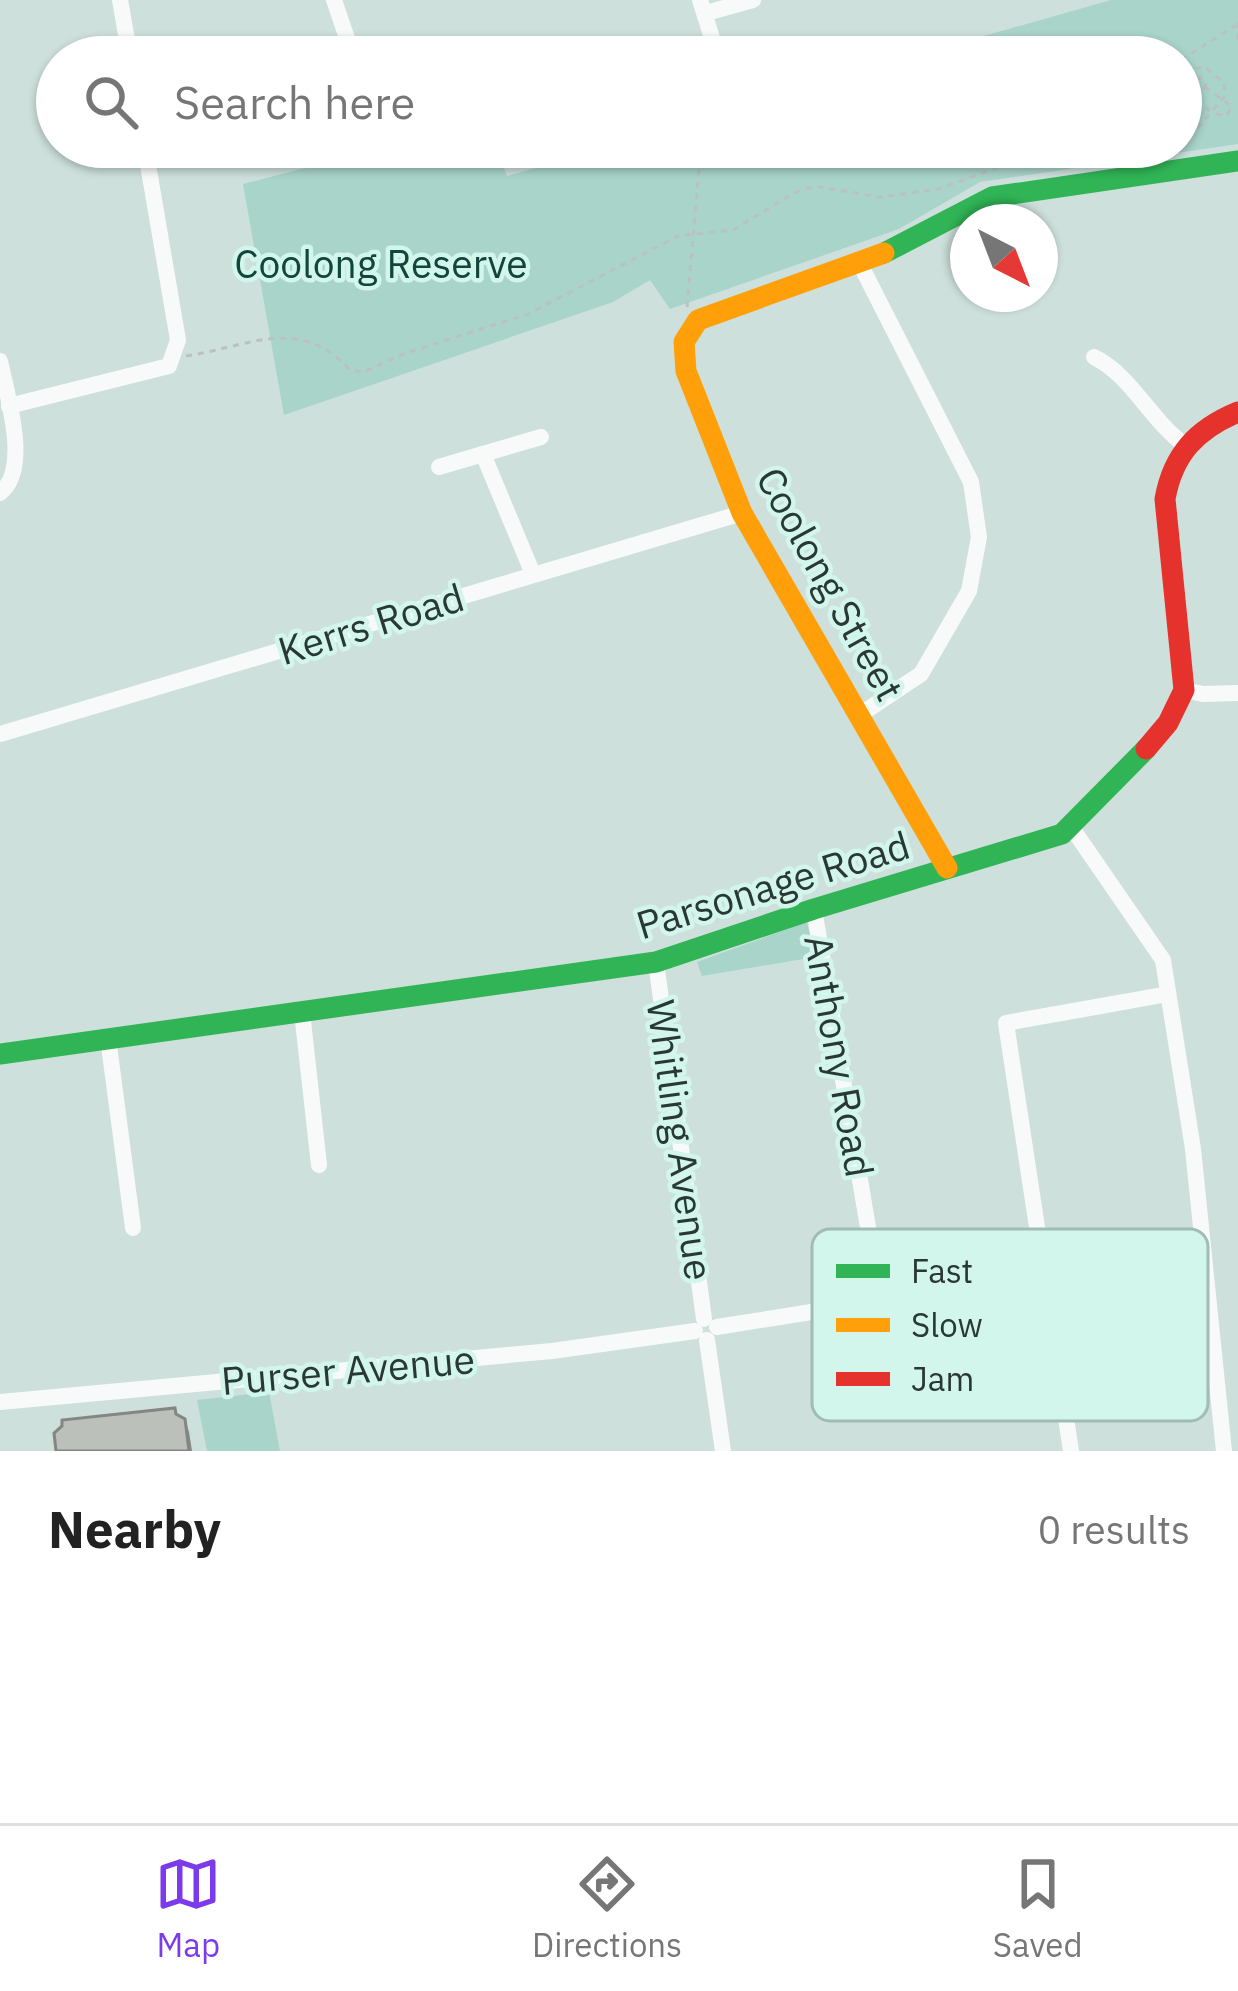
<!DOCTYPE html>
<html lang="en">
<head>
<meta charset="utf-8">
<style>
	:root { --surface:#fff; --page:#f6f6f6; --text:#222; --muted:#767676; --line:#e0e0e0; --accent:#7c3aed }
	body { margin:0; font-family:"IBM Plex Sans",sans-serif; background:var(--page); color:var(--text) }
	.compass { position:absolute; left:950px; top:204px; width:108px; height:108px; border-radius:50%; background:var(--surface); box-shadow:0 3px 9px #0004; rotate:138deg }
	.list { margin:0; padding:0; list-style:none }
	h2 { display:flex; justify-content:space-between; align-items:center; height:156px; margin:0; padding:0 48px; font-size:51px }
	h2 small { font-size:39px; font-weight:400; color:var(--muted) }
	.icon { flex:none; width:66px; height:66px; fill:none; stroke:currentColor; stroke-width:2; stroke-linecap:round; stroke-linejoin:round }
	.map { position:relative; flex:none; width:1238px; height:1451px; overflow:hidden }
	.search { position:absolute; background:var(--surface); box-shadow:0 3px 9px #0004; left:36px; right:36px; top:36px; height:132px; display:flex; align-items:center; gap:30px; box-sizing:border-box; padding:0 42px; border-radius:66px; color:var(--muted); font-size:45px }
	.sheet { height:372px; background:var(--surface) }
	nav { display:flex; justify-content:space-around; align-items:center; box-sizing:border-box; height:168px; border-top:3px solid var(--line); background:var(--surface); font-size:33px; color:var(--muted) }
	nav a { display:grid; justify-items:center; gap:6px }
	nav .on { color:var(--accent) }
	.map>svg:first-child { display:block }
	.green { fill:#a9d4ca }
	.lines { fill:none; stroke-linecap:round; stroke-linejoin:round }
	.path { stroke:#bac1be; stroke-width:3; stroke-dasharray:6 6; stroke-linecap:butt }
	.street { stroke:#f8fafa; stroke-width:16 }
	.fast { stroke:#30b455; stroke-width:21 }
	.slow { stroke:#ff9f0a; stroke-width:21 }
	.jam { stroke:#e5322d; stroke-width:21 }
	.shaded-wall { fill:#848683 }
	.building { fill:#bcc0bb; stroke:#848683; stroke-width:3 }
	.labels { text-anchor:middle; stroke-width:9; stroke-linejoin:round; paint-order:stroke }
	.park-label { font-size:39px; fill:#12453b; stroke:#d2f5ec }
	.street-label { font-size:39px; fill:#2a3835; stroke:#d2f5ec }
	.key { fill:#d2f5ec; stroke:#a0bcb5; stroke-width:3 }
	.key-label { font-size:33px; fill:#2a3835 }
</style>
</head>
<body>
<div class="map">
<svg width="1238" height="1451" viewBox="0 0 1238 1451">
	<rect width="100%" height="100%" fill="#cde0db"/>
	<g class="green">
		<polygon points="1111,0 1238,0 1238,144 980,182 899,229 670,309 650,280 613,302 284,415 243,184 386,147 495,147 507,176 543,166 564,147 1181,147 1181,57 910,57"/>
		<polygon points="807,922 815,957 702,976 697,962"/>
		<polygon points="269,1392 280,1451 207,1451 197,1400"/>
	</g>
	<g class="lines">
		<g class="path">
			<polyline points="1238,22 1238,45"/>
			<polyline points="1181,60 1235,26"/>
			<circle cx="1200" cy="84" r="6"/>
			<polyline points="1205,87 1231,106 1227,116 1213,113"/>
			<polyline points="1210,111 1186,92 1184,81 1191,69 1205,67 1224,83 1225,96 1213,110"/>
			<polyline points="1181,146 1210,114"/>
			<polyline points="364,147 367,156"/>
			<polyline points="687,307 701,147"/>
			<path d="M186,356C248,347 299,314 350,370L364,372L400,355L528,314L678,236L733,230L796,192L815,186L880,197L939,189L1018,160L1068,167"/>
		</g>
		<g class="street">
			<polyline points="120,0 130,57"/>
			<polyline points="334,0 352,53"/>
			<polyline points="700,0 718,57"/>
			<polyline points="706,13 753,0"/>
			<polyline points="859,262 971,482 979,537 969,591 921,674 861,714"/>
			<path d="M1094,357C1132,376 1150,420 1185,445"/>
			<path d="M0,361C7,396 31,469 0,493"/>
			<polyline points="9,406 169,366 178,340 145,147"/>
			<polyline points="439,467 483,454"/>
			<polyline points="533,574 483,454 541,437"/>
			<polyline points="1184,690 1203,694 1238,693"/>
			<polyline points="0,734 742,513"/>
			<polyline points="1072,828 1163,960 1193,1149 1224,1451"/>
			<polyline points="814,909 888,1345"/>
			<polyline points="656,962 704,1319"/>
			<polyline points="302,1012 319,1165"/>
			<polyline points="108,1038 133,1228"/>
			<polyline points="717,1327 880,1301"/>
			<polyline points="707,1340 723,1451"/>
			<polyline points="0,1402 552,1351 695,1331"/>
			<polyline points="1071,1451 1006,1023 1168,994"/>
		</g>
		<g class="fast">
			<polyline points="884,253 992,197 1238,161"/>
			<polyline points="0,1054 656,962 814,909 1062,834 1146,749"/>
		</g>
		<polyline class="slow" points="884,253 698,320 684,342 686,371 742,513 947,868"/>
		<path class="jam" d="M1146,749L1168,723L1184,690L1165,499C1173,454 1197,429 1238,412"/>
	</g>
	<polygon class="shaded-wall" points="185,1419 189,1432 192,1451 189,1451"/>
	<polygon class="building" points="175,1408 176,1414 185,1419 189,1451 56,1451 54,1433 62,1426 62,1420"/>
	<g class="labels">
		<g class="park-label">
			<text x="381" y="278">Coolong Reserve</text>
		</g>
		<g class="street-label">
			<text transform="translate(830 584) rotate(61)" y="14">Coolong Street</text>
			<text transform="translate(371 624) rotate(-17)" y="14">Kerrs Road</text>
			<text transform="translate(773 885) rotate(-17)" y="14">Parsonage Road</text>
			<text transform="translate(839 1056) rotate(80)" y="14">Anthony Road</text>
			<text transform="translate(680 1140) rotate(82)" y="14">Whitling Avenue</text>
			<text transform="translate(348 1370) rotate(-5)" y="14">Purser Avenue</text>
		</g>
	</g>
	<rect x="812" y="1229" width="396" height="192" rx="18" class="key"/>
	<rect x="836" y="1264" width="54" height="14" fill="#30b455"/>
	<rect x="836" y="1318" width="54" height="14" fill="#ff9f0a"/>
	<rect x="836" y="1372" width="54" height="14" fill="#e5322d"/>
	<g class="key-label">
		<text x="911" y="1283">Fast</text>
		<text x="911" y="1337">Slow</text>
		<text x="911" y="1391">Jam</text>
	</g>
</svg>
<svg class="compass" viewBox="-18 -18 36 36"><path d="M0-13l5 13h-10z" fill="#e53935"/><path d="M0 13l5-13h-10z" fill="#767676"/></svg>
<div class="search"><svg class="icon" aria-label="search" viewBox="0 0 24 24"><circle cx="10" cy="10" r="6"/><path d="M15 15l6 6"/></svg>Search here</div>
</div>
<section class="sheet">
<h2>Nearby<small>0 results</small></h2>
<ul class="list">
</ul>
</section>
<nav>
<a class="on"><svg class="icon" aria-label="map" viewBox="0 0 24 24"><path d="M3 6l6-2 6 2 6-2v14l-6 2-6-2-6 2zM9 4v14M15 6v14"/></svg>Map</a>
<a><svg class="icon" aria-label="directions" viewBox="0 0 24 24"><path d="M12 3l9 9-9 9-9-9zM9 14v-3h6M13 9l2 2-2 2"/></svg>Directions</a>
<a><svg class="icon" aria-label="saved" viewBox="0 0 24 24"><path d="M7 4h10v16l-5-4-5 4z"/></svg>Saved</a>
</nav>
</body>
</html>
